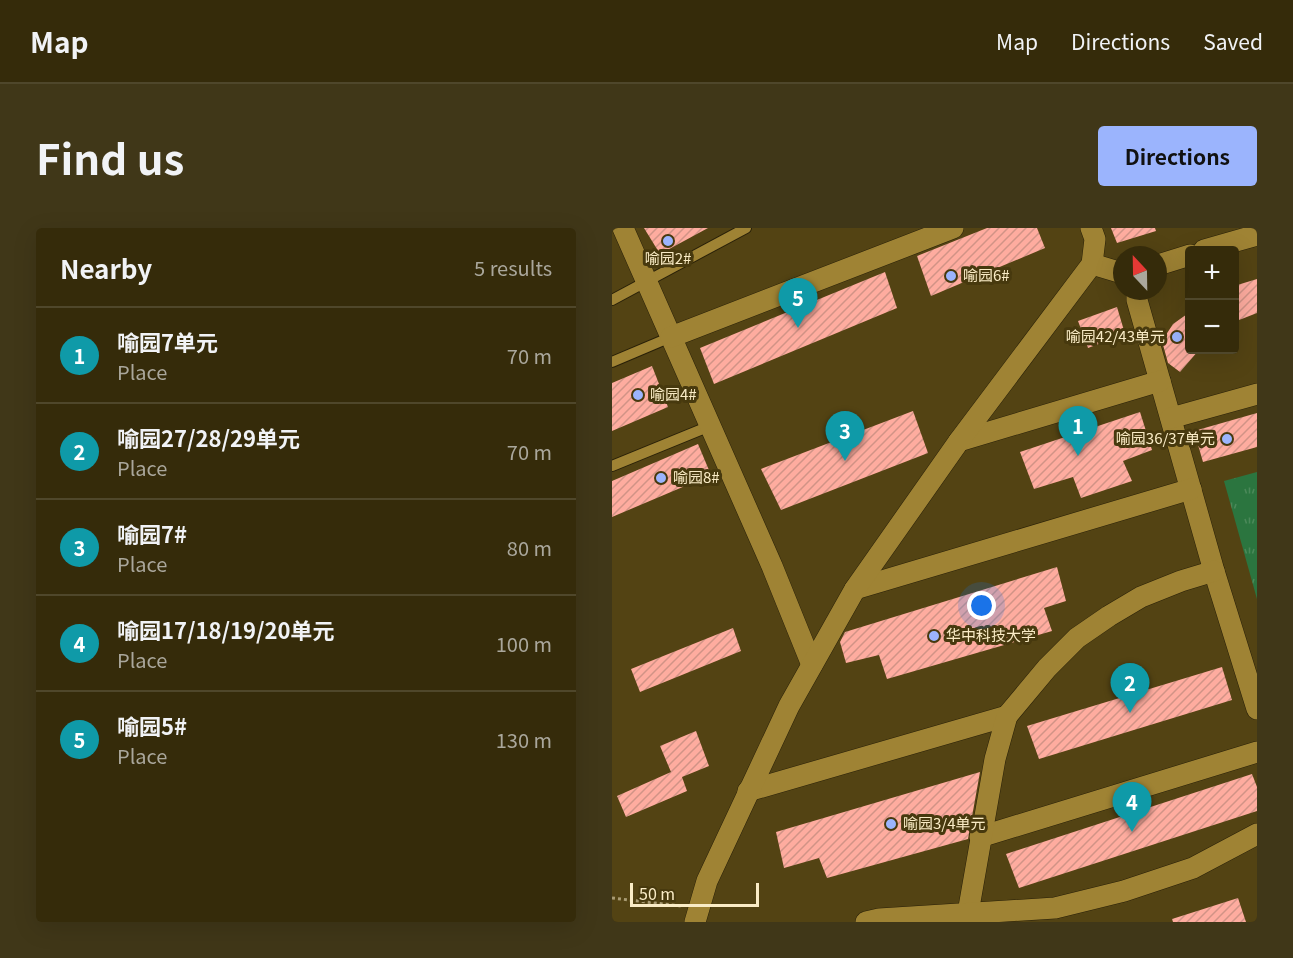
<!DOCTYPE html>
<html lang="en">
<head>
<meta charset="utf-8">
<style>
	:root { --surface:#352b0a; --page:#403718; --text:#f1f3f6; --muted:#aaa79c; --line:#4f472b; --accent:#9bb4fd }
	body { margin:0; font-family:Georgia,"Noto Sans SC",serif; background:var(--page); color:var(--text) }
	.controls { position:absolute; right:18px; top:18px; display:grid; overflow:hidden; border-radius:6px; box-shadow:0 6px 24px #0002 }
	.controls button { width:54px; height:54px; display:grid; place-items:center; padding:0; border:0; border-bottom:2px solid var(--line); background:var(--surface); color:var(--text); font:30px sans-serif }
	.compass { position:absolute; left:501px; top:18px; width:54px; height:54px; border-radius:50%; background:var(--surface); box-shadow:0 6px 24px #0002; rotate:338deg }
	.scale { position:absolute; left:18px; bottom:15px; width:129px; box-sizing:border-box; padding-left:6px; border:3px solid #faecc6; border-top:0; font-size:16px; line-height:21px; white-space:nowrap; color:#faecc6; -webkit-text-stroke:4px #47390e; paint-order:stroke }
	.you { position:absolute; left:370px; top:378px; width:21px; height:21px; margin:-15px; border:4px solid #fff; border-radius:50%; background:#1a73e8; box-shadow:0 0 0 9px #1a73e833 }
	.badge { display:grid; place-items:center; width:39px; height:39px; border-radius:50%; background:var(--accent); color:#fff; font-size:20px; font-weight:700 }
	.pin { position:absolute; translate:-50% -50px; filter:drop-shadow(0 2px 3px #0008) }
	.pin::after { content:''; position:absolute; top:32px; width:21px; height:18px; background:inherit; clip-path:polygon(0 0,100% 0,50% 100%) }
	.list { margin:0; padding:0; list-style:none }
	h2 { display:flex; justify-content:space-between; align-items:center; height:78px; margin:0; padding:0 24px; font-size:26px }
	h2 small { font-size:20px; font-weight:400; color:var(--muted) }
	.list li { display:grid; grid-template-columns:39px 1fr auto; gap:18px; align-items:center; box-sizing:border-box; height:96px; padding:0 24px; border-top:2px solid var(--line) }
	.list b { display:block; font-size:22px; white-space:nowrap }
	.list p { margin:0; font-size:20px; white-space:nowrap; color:var(--muted) }
	.list em { font-size:20px; font-style:normal; color:var(--muted) }
	.map { position:relative; flex:none; width:645px; height:694px; overflow:hidden; border-radius:6px }
	header { display:flex; align-items:center; gap:36px; box-sizing:border-box; height:84px; padding:0 30px; background:var(--surface); border-bottom:2px solid var(--line) }
	header strong { font-size:28px }
	nav { display:flex; gap:33px; margin-inline-start:auto; font-size:21px }
	.intro { display:flex; align-items:center; justify-content:space-between; box-sizing:border-box; height:144px; padding:0 36px }
	h1 { margin:0; font-size:42px }
	.button { padding:15px 27px; border-radius:6px; background:var(--accent); color:#111; font-size:21px; font-weight:700 }
	main { display:flex; gap:36px; padding:0 36px }
	aside { flex:1; background:var(--surface); border-radius:6px; box-shadow:0 6px 24px #0002 }
	.map>svg:first-child { display:block }
	.built { fill:#534313; fill-rule:evenodd }
	.park { fill:url(#park-tufts) }
	.building { fill:url(#building-hatch) }
	.lines { fill:none; stroke-linecap:round; stroke-linejoin:round }
	.service-casing { stroke:#292008; stroke-width:12 }
	.minor-casing { stroke:#292008; stroke-width:22 }
	.path { stroke:#a99b73; stroke-width:3; stroke-dasharray:3 3; stroke-linecap:butt }
	.service { stroke:#9f8334; stroke-width:10 }
	.minor { stroke:#9f8334; stroke-width:21 }
	.poi-dot { fill:#9bb4fd; stroke:#47390e; stroke-width:2 }
	.labels { text-anchor:middle; stroke-width:6; stroke-linejoin:round; paint-order:stroke }
	.poi-label { font-size:15px; fill:#faecc6; stroke:#47390e; text-anchor:start }
</style>
</head>
<body>
<header>
<strong>Map</strong>
<nav><a>Map</a><a>Directions</a><a>Saved</a></nav>
</header>
<div class="intro"><h1>Find us</h1><a class="button">Directions</a></div>
<main>
<aside>
<h2>Nearby<small>5 results</small></h2>
<ul class="list">
<li><span class="badge" style="background:#0f9aa8">1</span><div><b>喻园7单元</b><p>Place</p></div><em>70 m</em></li>
<li><span class="badge" style="background:#0f9aa8">2</span><div><b>喻园27/28/29单元</b><p>Place</p></div><em>70 m</em></li>
<li><span class="badge" style="background:#0f9aa8">3</span><div><b>喻园7#</b><p>Place</p></div><em>80 m</em></li>
<li><span class="badge" style="background:#0f9aa8">4</span><div><b>喻园17/18/19/20单元</b><p>Place</p></div><em>100 m</em></li>
<li><span class="badge" style="background:#0f9aa8">5</span><div><b>喻园5#</b><p>Place</p></div><em>130 m</em></li>
</ul>
</aside>
<div class="map">
<svg width="645" height="694" viewBox="0 0 645 694">
	<defs>
		<pattern id="park-tufts" width="24" height="20" patternUnits="userSpaceOnUse" patternTransform="scale(1.5)"><rect width="24" height="20" fill="#2b753f"/><path d="M3 7l-1-3M5 7V3M7 7l1-3M15 17l-1-3M17 17v-4M19 17l1-3" fill="none" stroke="#4b8959"/></pattern>
		<pattern id="building-hatch" width="6" height="6" patternUnits="userSpaceOnUse" patternTransform="scale(1.5)"><rect width="6" height="6" fill="#feac9f"/><path d="M-1 1l2-2M0 6l6-6M5 7l2-2" fill="none" stroke="#d19386"/></pattern>
	</defs>
	<rect width="100%" height="100%" fill="#47390e"/>
	<path class="built" d="M0,0H645V694H0ZM578,22H622V122H578ZM510,27H546V63H510Z"/>
	<polygon class="park" points="645,244 645,371 612,253"/>
	<g class="building">
		<polygon points="32,0 96,0 48,26"/>
		<polygon points="375,0 425,0 433,20 319,68 305,28"/>
		<polygon points="499,0 543,0 544,3 505,15"/>
		<polygon points="273,44 285,80 102,156 88,120"/>
		<polygon points="645,51 645,85 622,94 622,58"/>
		<polygon points="505,79 513,106 476,120 466,93"/>
		<polygon points="578,84 578,122 587,122 568,144 556,135 550,113 561,96"/>
		<polygon points="40,138 56,179 0,203 0,155"/>
		<polygon points="301,183 316,225 169,282 149,241"/>
		<polygon points="528,184 540,222 511,233 520,253 469,270 461,249 422,261 408,224"/>
		<polygon points="645,185 645,219 591,234 582,203"/>
		<polygon points="86,216 99,247 0,289 0,253"/>
		<polygon points="445,339 454,373 432,380 440,403 275,451 267,427 234,435 228,414 233,404"/>
		<polygon points="121,400 129,423 28,464 19,441"/>
		<polygon points="610,439 620,472 427,531 415,498"/>
		<polygon points="84,503 97,538 70,549 75,563 14,589 5,568 59,544 48,518"/>
		<polygon points="368,544 356,611 215,650 207,630 172,640 164,604"/>
		<polygon points="640,546 645,559 645,583 407,660 394,626"/>
		<polygon points="626,670 634,694 561,694 560,691"/>
	</g>
	<g class="lines">
		<defs>
			<g id="service">
				<polyline points="0,72 134,0"/>
				<polyline points="0,134 59,109"/>
				<polyline points="0,238 98,198"/>
			</g>
			<g id="minor">
				<polyline points="11,0 160,338 200,437"/>
				<polyline points="592,22 645,7"/>
				<polyline points="480,36 510,45"/>
				<polyline points="546,37 578,27"/>
				<polyline points="525,63 525,72 602,343 645,481"/>
				<polyline points="59,109 341,0"/>
				<polyline points="559,190 645,166"/>
				<polyline points="347,213 548,153"/>
				<polyline points="243,361 579,261"/>
				<polyline points="136,563 395,488"/>
				<polyline points="368,609 645,524"/>
				<polyline points="356,685 383,531 395,488 435,440 465,410 497,388 529,369 569,353 602,343"/>
				<polyline points="83,694 95,653 177,478 243,361 347,213 480,36 483,11 479,0"/>
				<polyline points="254,694 267,691 443,680 512,663 581,640 645,606"/>
			</g>
		</defs>
		<use href="#service" class="service-casing"/>
		<use href="#minor" class="minor-casing"/>
		<polyline class="path" points="0,670 69,678"/>
		<use href="#service" class="service"/>
		<use href="#minor" class="minor"/>
	</g>
	<g class="poi-dot">
		<circle cx="56" cy="13" r="6"/>
		<circle cx="339" cy="48" r="6"/>
		<circle cx="565" cy="109" r="6"/>
		<circle cx="26" cy="167" r="6"/>
		<circle cx="615" cy="211" r="6"/>
		<circle cx="49" cy="250" r="6"/>
		<circle cx="322" cy="408" r="6"/>
		<circle cx="279" cy="596" r="6"/>
	</g>
	<g class="labels">
		<g class="poi-label">
			<text x="56" y="36" text-anchor="middle">喻园2#</text>
			<text x="351" y="53">喻园6#</text>
			<text x="553" y="114" text-anchor="end">喻园42/43单元</text>
			<text x="38" y="172">喻园4#</text>
			<text x="603" y="216" text-anchor="end">喻园36/37单元</text>
			<text x="61" y="255">喻园8#</text>
			<text x="334" y="413">华中科技大学</text>
			<text x="291" y="601">喻园3/4单元</text>
		</g>
	</g>
</svg>
<div class="controls">
<button>+</button>
<button>−</button>
</div>
<svg class="compass" viewBox="-18 -18 36 36"><path d="M0-13l5 13h-10z" fill="#e53935"/><path d="M0 13l5-13h-10z" fill="#aaa79c"/></svg>
<div class="scale">50 m</div>
<div class="you"></div>
<div class="pin badge" style="left:466px;top:228px;background:#0f9aa8">1</div>
<div class="pin badge" style="left:518px;top:485px;background:#0f9aa8">2</div>
<div class="pin badge" style="left:233px;top:233px;background:#0f9aa8">3</div>
<div class="pin badge" style="left:520px;top:604px;background:#0f9aa8">4</div>
<div class="pin badge" style="left:186px;top:100px;background:#0f9aa8">5</div>
</div>
</main>
</body>
</html>
